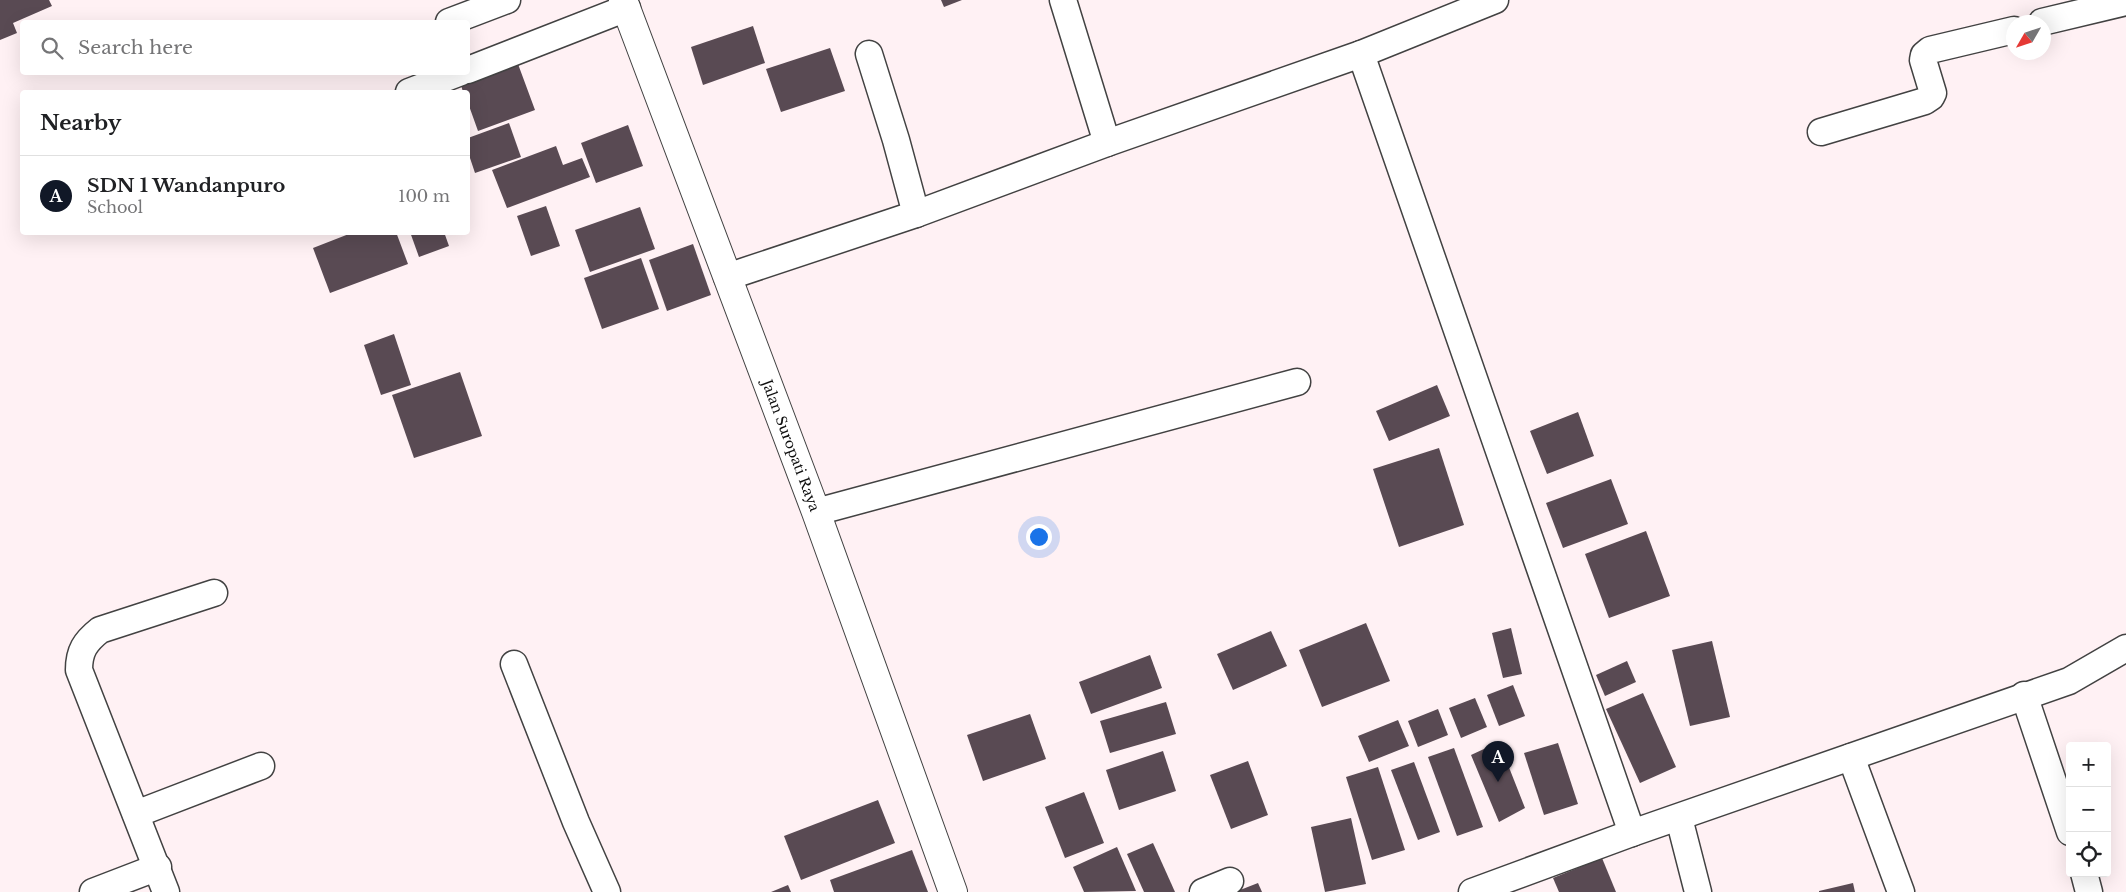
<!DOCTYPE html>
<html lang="en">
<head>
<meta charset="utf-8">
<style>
	:root { --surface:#fff; --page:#f2f2f2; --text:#202124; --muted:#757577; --line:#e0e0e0; --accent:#111827 }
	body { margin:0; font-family:"Libre Baskerville",serif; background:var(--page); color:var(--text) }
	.controls { position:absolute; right:15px; bottom:15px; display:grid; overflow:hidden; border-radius:5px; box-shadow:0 5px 20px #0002 }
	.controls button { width:45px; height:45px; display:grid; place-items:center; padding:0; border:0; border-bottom:1px solid var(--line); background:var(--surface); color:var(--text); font:25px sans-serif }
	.compass { position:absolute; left:2006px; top:15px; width:45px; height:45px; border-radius:50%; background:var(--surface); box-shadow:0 5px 20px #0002; rotate:231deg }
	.you { position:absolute; left:1038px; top:536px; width:18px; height:18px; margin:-12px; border:4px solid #fff; border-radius:50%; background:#1a73e8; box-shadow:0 0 0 8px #1a73e833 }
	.badge { display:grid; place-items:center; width:32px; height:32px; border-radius:50%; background:var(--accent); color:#fff; font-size:16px; font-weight:700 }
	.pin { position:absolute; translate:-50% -41px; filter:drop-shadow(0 1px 2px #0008) }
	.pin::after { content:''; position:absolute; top:26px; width:18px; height:15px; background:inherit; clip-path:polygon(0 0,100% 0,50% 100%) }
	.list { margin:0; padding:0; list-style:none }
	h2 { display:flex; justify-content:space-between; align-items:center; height:65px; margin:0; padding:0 20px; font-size:21px }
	h2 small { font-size:16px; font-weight:400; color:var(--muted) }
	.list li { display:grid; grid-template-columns:32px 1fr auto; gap:15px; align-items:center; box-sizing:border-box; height:80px; padding:0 20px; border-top:1px solid var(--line) }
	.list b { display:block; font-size:19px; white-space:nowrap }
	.list p { margin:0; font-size:16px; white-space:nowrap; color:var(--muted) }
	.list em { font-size:16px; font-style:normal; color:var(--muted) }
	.icon { flex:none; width:28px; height:28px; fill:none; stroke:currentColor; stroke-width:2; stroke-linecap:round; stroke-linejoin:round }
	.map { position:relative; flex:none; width:2126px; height:892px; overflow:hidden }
	.search { position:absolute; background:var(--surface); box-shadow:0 5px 20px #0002; left:20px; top:20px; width:450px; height:55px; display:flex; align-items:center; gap:12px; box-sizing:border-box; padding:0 18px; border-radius:5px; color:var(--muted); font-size:19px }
	.panel { position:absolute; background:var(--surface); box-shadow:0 5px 20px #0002; left:20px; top:90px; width:450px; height:145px; border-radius:5px }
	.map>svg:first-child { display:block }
	.building { fill:#594a53 }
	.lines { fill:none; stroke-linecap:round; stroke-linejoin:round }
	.minor-casing { stroke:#424242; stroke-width:29 }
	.tertiary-casing { stroke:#424242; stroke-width:30 }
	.minor { stroke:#fff; stroke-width:26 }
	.tertiary { stroke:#fff; stroke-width:28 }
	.labels { text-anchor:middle; stroke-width:5; stroke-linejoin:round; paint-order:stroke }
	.street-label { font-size:14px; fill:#0f0f0f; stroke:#fff }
</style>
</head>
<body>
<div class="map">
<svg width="2126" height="892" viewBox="0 0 2126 892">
	<rect width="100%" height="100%" fill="#fff1f4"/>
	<g class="building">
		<polygon points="0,0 49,0 52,6 13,23 17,33 0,40"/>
		<polygon points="941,0 962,0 944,7"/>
		<polygon points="753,26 765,63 703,85 691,47"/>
		<polygon points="830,48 845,91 781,112 766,69"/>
		<polygon points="518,64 535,110 478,131 468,103 468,92 463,92 461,85"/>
		<polygon points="509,123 521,157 475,173 468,152 468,138"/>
		<polygon points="628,125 643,166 596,183 581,143"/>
		<polygon points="556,146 563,165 582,158 590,177 507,208 492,170"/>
		<polygon points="546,206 560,246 531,256 517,216"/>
		<polygon points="640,207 655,249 590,272 575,230"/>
		<polygon points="354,232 396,232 408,264 330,293 313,248"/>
		<polygon points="410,232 444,232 449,246 419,257"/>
		<polygon points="693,244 711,295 667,311 649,260"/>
		<polygon points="641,258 659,309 602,329 584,278"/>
		<polygon points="394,334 411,385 381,395 364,345"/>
		<polygon points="460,372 482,436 414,458 392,395"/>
		<polygon points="1437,385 1450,416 1389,441 1376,411"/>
		<polygon points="1578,412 1594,456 1547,474 1530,431"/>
		<polygon points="1439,448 1464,525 1399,547 1373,469"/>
		<polygon points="1611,479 1628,524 1563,548 1546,503"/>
		<polygon points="1646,531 1670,596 1609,618 1585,554"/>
		<polygon points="1366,623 1390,681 1322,707 1299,650"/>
		<polygon points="1511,628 1522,674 1503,678 1492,633"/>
		<polygon points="1271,631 1287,666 1233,690 1217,654"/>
		<polygon points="1712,641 1730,717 1690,726 1672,650"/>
		<polygon points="1150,655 1162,688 1091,714 1079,682"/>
		<polygon points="1627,661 1636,682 1605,696 1596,675"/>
		<polygon points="1513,685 1525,716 1499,726 1487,695"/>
		<polygon points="1643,693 1676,767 1640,783 1606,709"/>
		<polygon points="1475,698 1487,727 1461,738 1449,708"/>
		<polygon points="1166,702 1176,734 1110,753 1100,721"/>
		<polygon points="1438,709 1448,735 1418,747 1408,721"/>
		<polygon points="1030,714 1046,759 983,781 967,735"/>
		<polygon points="1398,720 1409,746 1369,762 1358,736"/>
		<polygon points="1499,742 1525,808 1499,822 1471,755"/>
		<polygon points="1558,743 1578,804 1544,815 1524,753"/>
		<polygon points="1454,748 1483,827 1457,836 1428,757"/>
		<polygon points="1163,751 1176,791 1119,810 1106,770"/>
		<polygon points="1248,761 1268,815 1231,829 1210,775"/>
		<polygon points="1414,762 1440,832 1418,840 1391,770"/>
		<polygon points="1378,767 1405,850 1372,860 1346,777"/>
		<polygon points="1084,792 1104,843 1065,858 1045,807"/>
		<polygon points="878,800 895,843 801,880 784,836"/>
		<polygon points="1351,818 1366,884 1325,892 1311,827"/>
		<polygon points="1153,843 1175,892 1144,892 1127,854"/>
		<polygon points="1117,847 1136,891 1084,892 1073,867"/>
		<polygon points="912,850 928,892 834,892 830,880"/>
		<polygon points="1602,858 1616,892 1559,892 1553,878"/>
		<polygon points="1258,883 1262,892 1235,892"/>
		<polygon points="1853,883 1855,892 1819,892 1819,891"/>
		<polygon points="788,885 791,892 771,892"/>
	</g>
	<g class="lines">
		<defs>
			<g id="minor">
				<polyline points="1063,0 1107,143"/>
				<polyline points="449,22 507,0"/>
				<polyline points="2042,22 2126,2"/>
				<polyline points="869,54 896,140 916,214"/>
				<polyline points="1361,54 1632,833"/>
				<polyline points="468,70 627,8"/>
				<polyline points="409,92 461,72"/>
				<polyline points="1821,132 1925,101 1931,97 1933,93 1923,60 1924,55 1930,50 2014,30"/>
				<polyline points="727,277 916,214 1107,143 1361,54 1495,0"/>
				<polyline points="816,512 1297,382"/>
				<polyline points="514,664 576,822 607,892"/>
				<polyline points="2024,695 2070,832"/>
				<polyline points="1851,757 1901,892"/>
				<polyline points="136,814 261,766"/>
				<polyline points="1679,818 1698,892"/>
				<polyline points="2084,873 2089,892"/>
				<polyline points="93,892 158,867"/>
				<path d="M166,892L79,670C79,651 85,642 100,630L214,593"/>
				<polyline points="1203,892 1230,881"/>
				<polyline points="1472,892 1632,833 2069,681 2126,648"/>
			</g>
			<g id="tertiary">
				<path id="s1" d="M623,0L816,512L953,892"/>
			</g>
		</defs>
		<use href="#minor" class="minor-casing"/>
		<use href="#tertiary" class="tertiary-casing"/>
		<use href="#minor" class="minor"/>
		<use href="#tertiary" class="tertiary"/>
	</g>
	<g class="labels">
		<g class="street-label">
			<text dy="5" stroke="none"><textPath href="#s1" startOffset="476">Jalan Suropati Raya</textPath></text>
		</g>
	</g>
</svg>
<div class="controls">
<button>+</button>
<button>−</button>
<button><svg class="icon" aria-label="locate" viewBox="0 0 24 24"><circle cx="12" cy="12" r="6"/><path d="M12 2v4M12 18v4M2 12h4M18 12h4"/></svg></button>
</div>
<svg class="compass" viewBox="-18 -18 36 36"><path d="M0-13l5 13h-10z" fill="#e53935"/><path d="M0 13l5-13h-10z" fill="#757577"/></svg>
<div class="you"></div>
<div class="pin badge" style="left:1498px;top:782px">A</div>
<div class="search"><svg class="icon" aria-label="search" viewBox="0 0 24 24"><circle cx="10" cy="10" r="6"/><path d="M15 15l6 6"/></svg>Search here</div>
<section class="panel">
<h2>Nearby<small></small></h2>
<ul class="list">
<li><span class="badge">A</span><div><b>SDN 1 Wandanpuro</b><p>School</p></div><em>100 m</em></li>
</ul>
</section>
</div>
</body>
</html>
